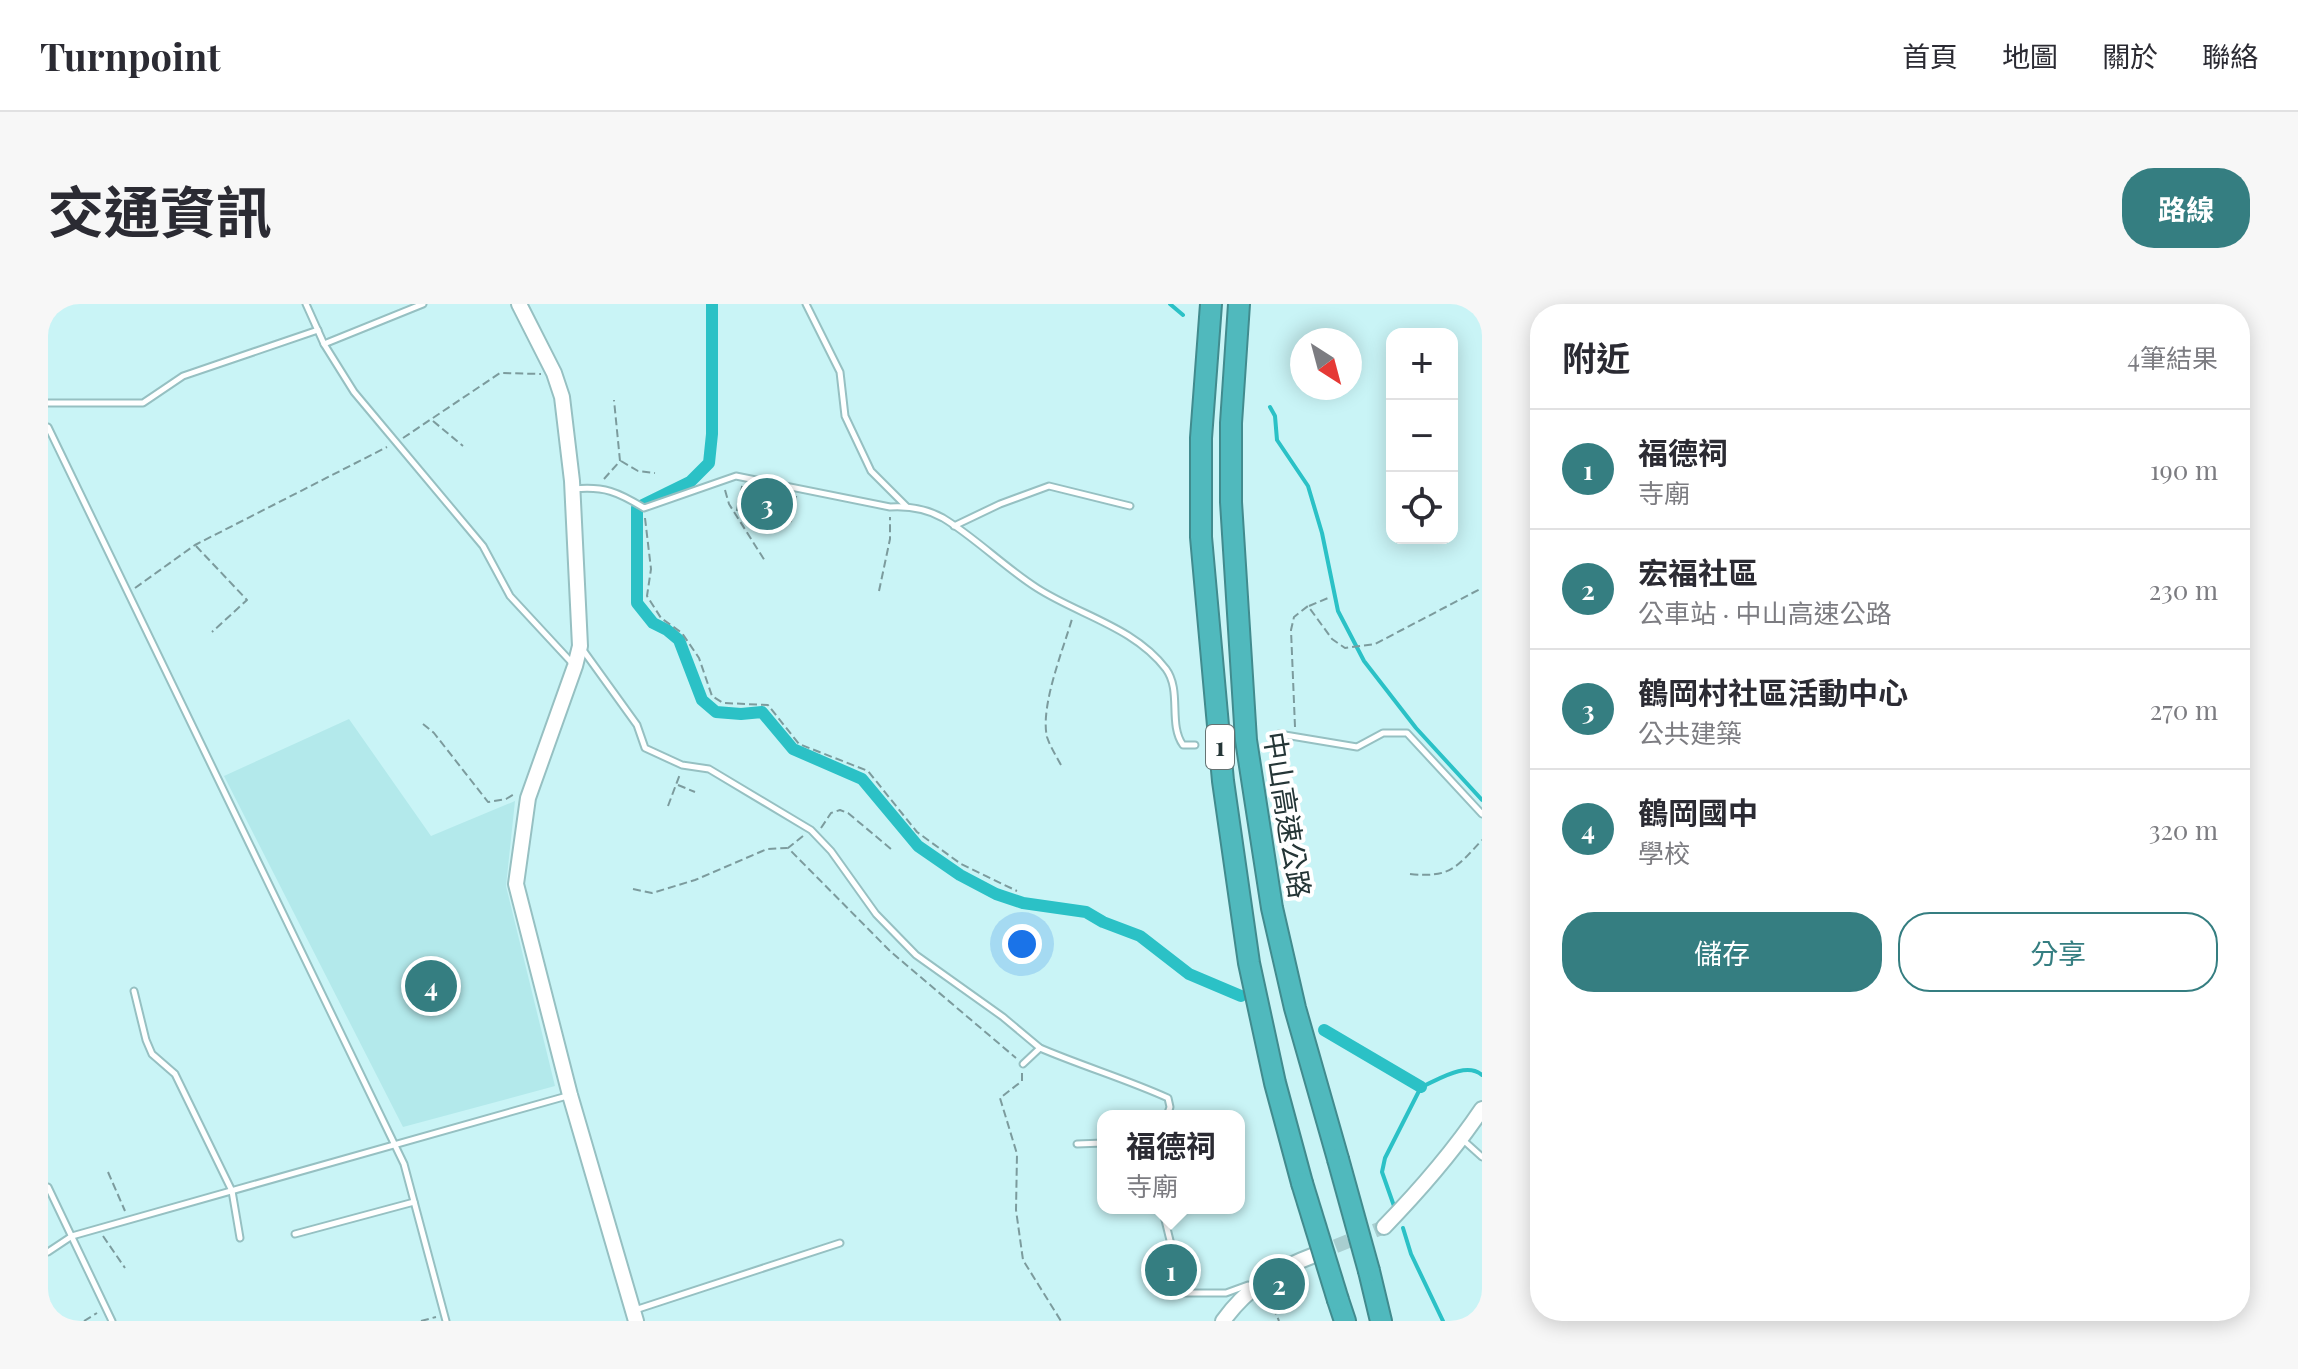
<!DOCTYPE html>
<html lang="zh-TW">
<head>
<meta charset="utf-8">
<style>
	:root { --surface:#fff; --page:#f7f7f7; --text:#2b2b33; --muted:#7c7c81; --line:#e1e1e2; --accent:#357e81 }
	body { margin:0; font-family:"Playfair Display","Noto Sans TC",serif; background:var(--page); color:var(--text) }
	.controls { position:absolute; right:24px; top:24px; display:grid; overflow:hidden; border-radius:16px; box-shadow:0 4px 20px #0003 }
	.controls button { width:72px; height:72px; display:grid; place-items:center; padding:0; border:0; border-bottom:2px solid var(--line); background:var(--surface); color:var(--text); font:40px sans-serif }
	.compass { position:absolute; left:1242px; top:24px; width:72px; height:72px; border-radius:50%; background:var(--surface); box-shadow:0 4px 20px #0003; rotate:144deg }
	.you { position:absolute; left:974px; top:640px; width:28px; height:28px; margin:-20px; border:6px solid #fff; border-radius:50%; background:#1a73e8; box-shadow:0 0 0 12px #1a73e833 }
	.badge { display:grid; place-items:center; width:52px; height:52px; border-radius:50%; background:var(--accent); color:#fff; font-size:26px; font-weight:700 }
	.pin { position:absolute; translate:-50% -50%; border:4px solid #fff; box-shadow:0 2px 8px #0006 }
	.popup { position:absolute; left:1049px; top:806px; width:148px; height:104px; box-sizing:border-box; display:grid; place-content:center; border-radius:16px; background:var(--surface); filter:drop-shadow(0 2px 6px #0005); font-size:26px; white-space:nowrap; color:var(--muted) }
	.popup b { font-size:30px; color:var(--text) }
	.popup::after { content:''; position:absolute; left:50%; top:100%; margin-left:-16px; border:16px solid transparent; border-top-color:var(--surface) }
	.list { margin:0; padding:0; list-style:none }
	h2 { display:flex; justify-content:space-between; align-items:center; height:104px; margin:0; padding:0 32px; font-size:34px }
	h2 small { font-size:26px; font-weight:400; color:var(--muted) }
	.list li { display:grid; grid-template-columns:52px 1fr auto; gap:24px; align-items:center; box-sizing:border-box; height:120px; padding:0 32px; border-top:2px solid var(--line) }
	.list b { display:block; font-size:30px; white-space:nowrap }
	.list p { margin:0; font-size:26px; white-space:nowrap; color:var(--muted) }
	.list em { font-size:26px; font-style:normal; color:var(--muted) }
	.actions { display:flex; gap:16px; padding:24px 32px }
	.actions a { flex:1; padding:18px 0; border:2px solid var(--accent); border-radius:32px; text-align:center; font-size:28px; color:var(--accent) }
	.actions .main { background:var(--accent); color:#fff }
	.icon { flex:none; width:44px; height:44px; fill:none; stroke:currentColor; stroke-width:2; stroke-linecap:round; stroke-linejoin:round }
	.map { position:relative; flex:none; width:1434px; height:1017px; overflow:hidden; border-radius:32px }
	header { display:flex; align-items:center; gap:48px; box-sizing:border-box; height:112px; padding:0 40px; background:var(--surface); border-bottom:2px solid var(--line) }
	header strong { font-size:38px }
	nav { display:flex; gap:44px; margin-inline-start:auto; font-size:28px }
	.intro { display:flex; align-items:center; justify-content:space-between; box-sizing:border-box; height:192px; padding:0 48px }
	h1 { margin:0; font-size:56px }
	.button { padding:20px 36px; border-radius:32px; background:var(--accent); color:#fff; font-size:28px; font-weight:700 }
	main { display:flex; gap:48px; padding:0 48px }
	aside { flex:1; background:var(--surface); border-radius:32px; box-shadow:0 4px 20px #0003 }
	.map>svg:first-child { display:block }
	.built { fill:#b3e9eb }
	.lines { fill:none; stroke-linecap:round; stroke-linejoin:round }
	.stream { stroke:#2bc1c6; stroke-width:4 }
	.canal { stroke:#2bc1c6; stroke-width:12 }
	.building { fill:#a5d0d1; stroke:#6e9798; stroke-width:2 }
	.tertiary-tunnel { stroke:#a8ced0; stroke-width:14; stroke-dasharray:14 7; stroke-linecap:butt }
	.service-casing { stroke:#96c0c2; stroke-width:9 }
	.tertiary-casing { stroke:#96c0c2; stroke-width:18 }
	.motorway-casing { stroke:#418b8e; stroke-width:24 }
	.path { stroke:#7c9b9d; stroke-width:2; stroke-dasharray:8 4; stroke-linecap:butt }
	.service { stroke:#fff; stroke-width:5 }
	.tertiary { stroke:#fff; stroke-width:14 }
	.motorway { stroke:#50b9bd; stroke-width:20 }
	.motorway-bridge-casing { stroke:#418b8e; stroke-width:24; stroke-linecap:butt }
	.motorway-bridge { stroke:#50b9bd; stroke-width:20 }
	.labels { text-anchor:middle; stroke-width:8; stroke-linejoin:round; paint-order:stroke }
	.shield { fill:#fff; stroke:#667272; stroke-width:2 }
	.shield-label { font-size:26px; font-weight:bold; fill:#243536 }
	.street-label { font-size:28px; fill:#243536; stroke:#fff }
</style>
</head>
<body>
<header>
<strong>Turnpoint</strong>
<nav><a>首頁</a><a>地圖</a><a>關於</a><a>聯絡</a></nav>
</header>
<div class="intro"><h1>交通資訊</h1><a class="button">路線</a></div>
<main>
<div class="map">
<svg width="1434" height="1017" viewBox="0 0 1434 1017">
	<rect width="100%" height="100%" fill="#c9f4f6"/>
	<polygon class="built" points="301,415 383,532 467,497 458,582 507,782 355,823 176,472"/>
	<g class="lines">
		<g class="stream">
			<polyline points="1122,0 1135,11"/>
			<polyline points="1222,103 1227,112 1229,136 1260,182 1274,229 1290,307 1316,357 1368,424 1434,496"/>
			<path d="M1346,902L1334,868L1337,854L1373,783C1390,776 1418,757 1434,771"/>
			<polyline points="1355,924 1363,950 1395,1017"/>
		</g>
		<g class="canal">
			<polyline points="664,0 664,130 661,159 642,178 589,204 589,299 605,319 619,326 631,336 654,396 668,408 693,410 714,408 745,445 814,475 870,542 912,571 948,590 975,599 1038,608 1055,618 1092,632 1141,670 1193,692"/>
			<polyline points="1276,726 1373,783"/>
		</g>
	</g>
	<polygon class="building" points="694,183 748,193 743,217 689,206"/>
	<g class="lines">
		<polyline class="tertiary-tunnel" points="1268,950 1336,923"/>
		<defs>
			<g id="service">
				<polyline points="258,0 276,40 306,88 435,242 462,292 525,360"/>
				<polyline points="758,0 792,68 797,112 823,167 858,202"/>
				<polyline points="276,40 375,0"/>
				<polyline points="0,99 95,99 135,72 270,26"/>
				<polyline points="0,123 356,860 398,1017"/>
				<path d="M526,185C556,182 570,188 596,204L688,172L842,203C859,202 879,205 895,214C928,234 956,263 989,284C1031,311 1086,323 1118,365C1134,387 1120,420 1135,441H1147"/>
				<polyline points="906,222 952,200 1001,182 1082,202"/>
				<polyline points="535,346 589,421 597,444 634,461 661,465 763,526 783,547 828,610 868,651 955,713 992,744"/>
				<polyline points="1231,430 1309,443 1335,429 1359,429 1434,510"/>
				<polyline points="86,687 98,736 104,750 127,770 184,887 192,934"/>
				<path d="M975,760L992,744C1034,762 1078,775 1120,794L1122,803L1119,812"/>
				<polyline points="1414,835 1434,853"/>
				<polyline points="1029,840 1055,839"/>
				<polyline points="0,883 64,1017"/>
				<polyline points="1114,904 1135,989 1178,989 1200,981"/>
				<polyline points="247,930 366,898"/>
				<polyline points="0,948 24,932 519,792"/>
				<polyline points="587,1006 792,939"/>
			</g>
			<g id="tertiary">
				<polyline points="471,0 506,69 514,93 524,177 532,342 527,362 480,494 468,580 522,791 588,1017"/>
				<path d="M1336,923C1372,886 1405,848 1434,805"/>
				<path d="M1175,1017C1198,985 1227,966 1264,952"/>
			</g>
			<g id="motorway">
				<polyline points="1163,0 1153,134 1153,233 1175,477 1201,659 1227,779 1254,879"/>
				<polyline points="1191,0 1183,119 1183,198 1198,436 1224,604 1247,704 1290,855"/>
				<polyline points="1321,967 1333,1017"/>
				<polyline points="1290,996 1297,1017"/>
			</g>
		</defs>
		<use href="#service" class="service-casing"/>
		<use href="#tertiary" class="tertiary-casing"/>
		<use href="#motorway" class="motorway-casing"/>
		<g class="path">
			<polyline points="385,117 415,142"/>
			<polyline points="355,134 452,69 493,70"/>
			<polyline points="573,157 590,167 607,169"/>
			<polyline points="556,175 572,157 566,96"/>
			<polyline points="677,186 681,200 717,257"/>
			<polyline points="597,214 603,265 599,292 613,314 634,329 651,354 664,392 675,399 720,401 751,440 820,467 869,528 913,560 969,587"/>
			<polyline points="148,242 199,296 164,328"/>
			<polyline points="87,284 147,241 339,143"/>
			<polyline points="831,287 842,235 842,213"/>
			<polyline points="1261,302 1280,294"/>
			<polyline points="375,420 386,429 440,498 458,495 468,489"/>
			<polyline points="1247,423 1243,326 1246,313 1260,302 1284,335 1297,344 1327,340 1434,284"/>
			<path d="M1013,461C1008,452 1002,442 999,433C992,402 1015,346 1024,315"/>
			<polyline points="630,481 647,488"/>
			<polyline points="620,502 632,470"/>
			<polyline points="773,524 783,509 792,506 800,509 843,545"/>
			<polyline points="755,532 740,544 843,648 968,754"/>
			<path d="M1362,570C1402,574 1408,564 1434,536"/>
			<polyline points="585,585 604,589 647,576 719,545 739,544"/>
			<polyline points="974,769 974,777 952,794 969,850 968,906 975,956 1013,1017"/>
			<polyline points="60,868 77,907"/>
			<polyline points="55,932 77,964"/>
			<polyline points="1220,992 1231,1017"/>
			<polyline points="36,1017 49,1009"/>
			<polyline points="373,1017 388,1013"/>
		</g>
		<use href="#service" class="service"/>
		<use href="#tertiary" class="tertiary"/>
		<use href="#motorway" class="motorway"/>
		<defs>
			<g id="motorway-bridge">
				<polyline points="1290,855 1321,967"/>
				<polyline points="1254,879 1290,996"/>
			</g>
		</defs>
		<use href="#motorway-bridge" class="motorway-bridge-casing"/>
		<use href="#motorway-bridge" class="motorway-bridge"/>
	</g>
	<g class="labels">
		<rect class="shield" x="1158" y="421" width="28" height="44" rx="6"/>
		<g class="shield-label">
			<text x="1172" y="452">1</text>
		</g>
		<g class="street-label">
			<text transform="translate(1239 511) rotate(81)" y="10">中山高速公路</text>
		</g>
	</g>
</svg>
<div class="controls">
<button>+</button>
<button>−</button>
<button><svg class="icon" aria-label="locate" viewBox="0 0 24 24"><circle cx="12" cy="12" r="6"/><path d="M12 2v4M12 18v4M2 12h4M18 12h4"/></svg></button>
</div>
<svg class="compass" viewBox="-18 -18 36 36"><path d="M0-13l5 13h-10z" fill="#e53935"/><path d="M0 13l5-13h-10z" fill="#7c7c81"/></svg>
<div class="you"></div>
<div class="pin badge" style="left:1123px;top:966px">1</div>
<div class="popup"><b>福德祠</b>寺廟</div>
<div class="pin badge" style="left:1231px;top:980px">2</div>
<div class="pin badge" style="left:719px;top:200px">3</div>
<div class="pin badge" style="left:383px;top:682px">4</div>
</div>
<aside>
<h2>附近<small>4筆結果</small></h2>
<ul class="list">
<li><span class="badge">1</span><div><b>福德祠</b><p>寺廟</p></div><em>190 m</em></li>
<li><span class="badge">2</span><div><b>宏福社區</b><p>公車站 · 中山高速公路</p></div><em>230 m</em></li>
<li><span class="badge">3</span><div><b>鶴岡村社區活動中心</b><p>公共建築</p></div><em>270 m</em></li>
<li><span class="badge">4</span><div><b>鶴岡國中</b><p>學校</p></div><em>320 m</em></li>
</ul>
<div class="actions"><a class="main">儲存</a><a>分享</a></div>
</aside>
</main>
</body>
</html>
